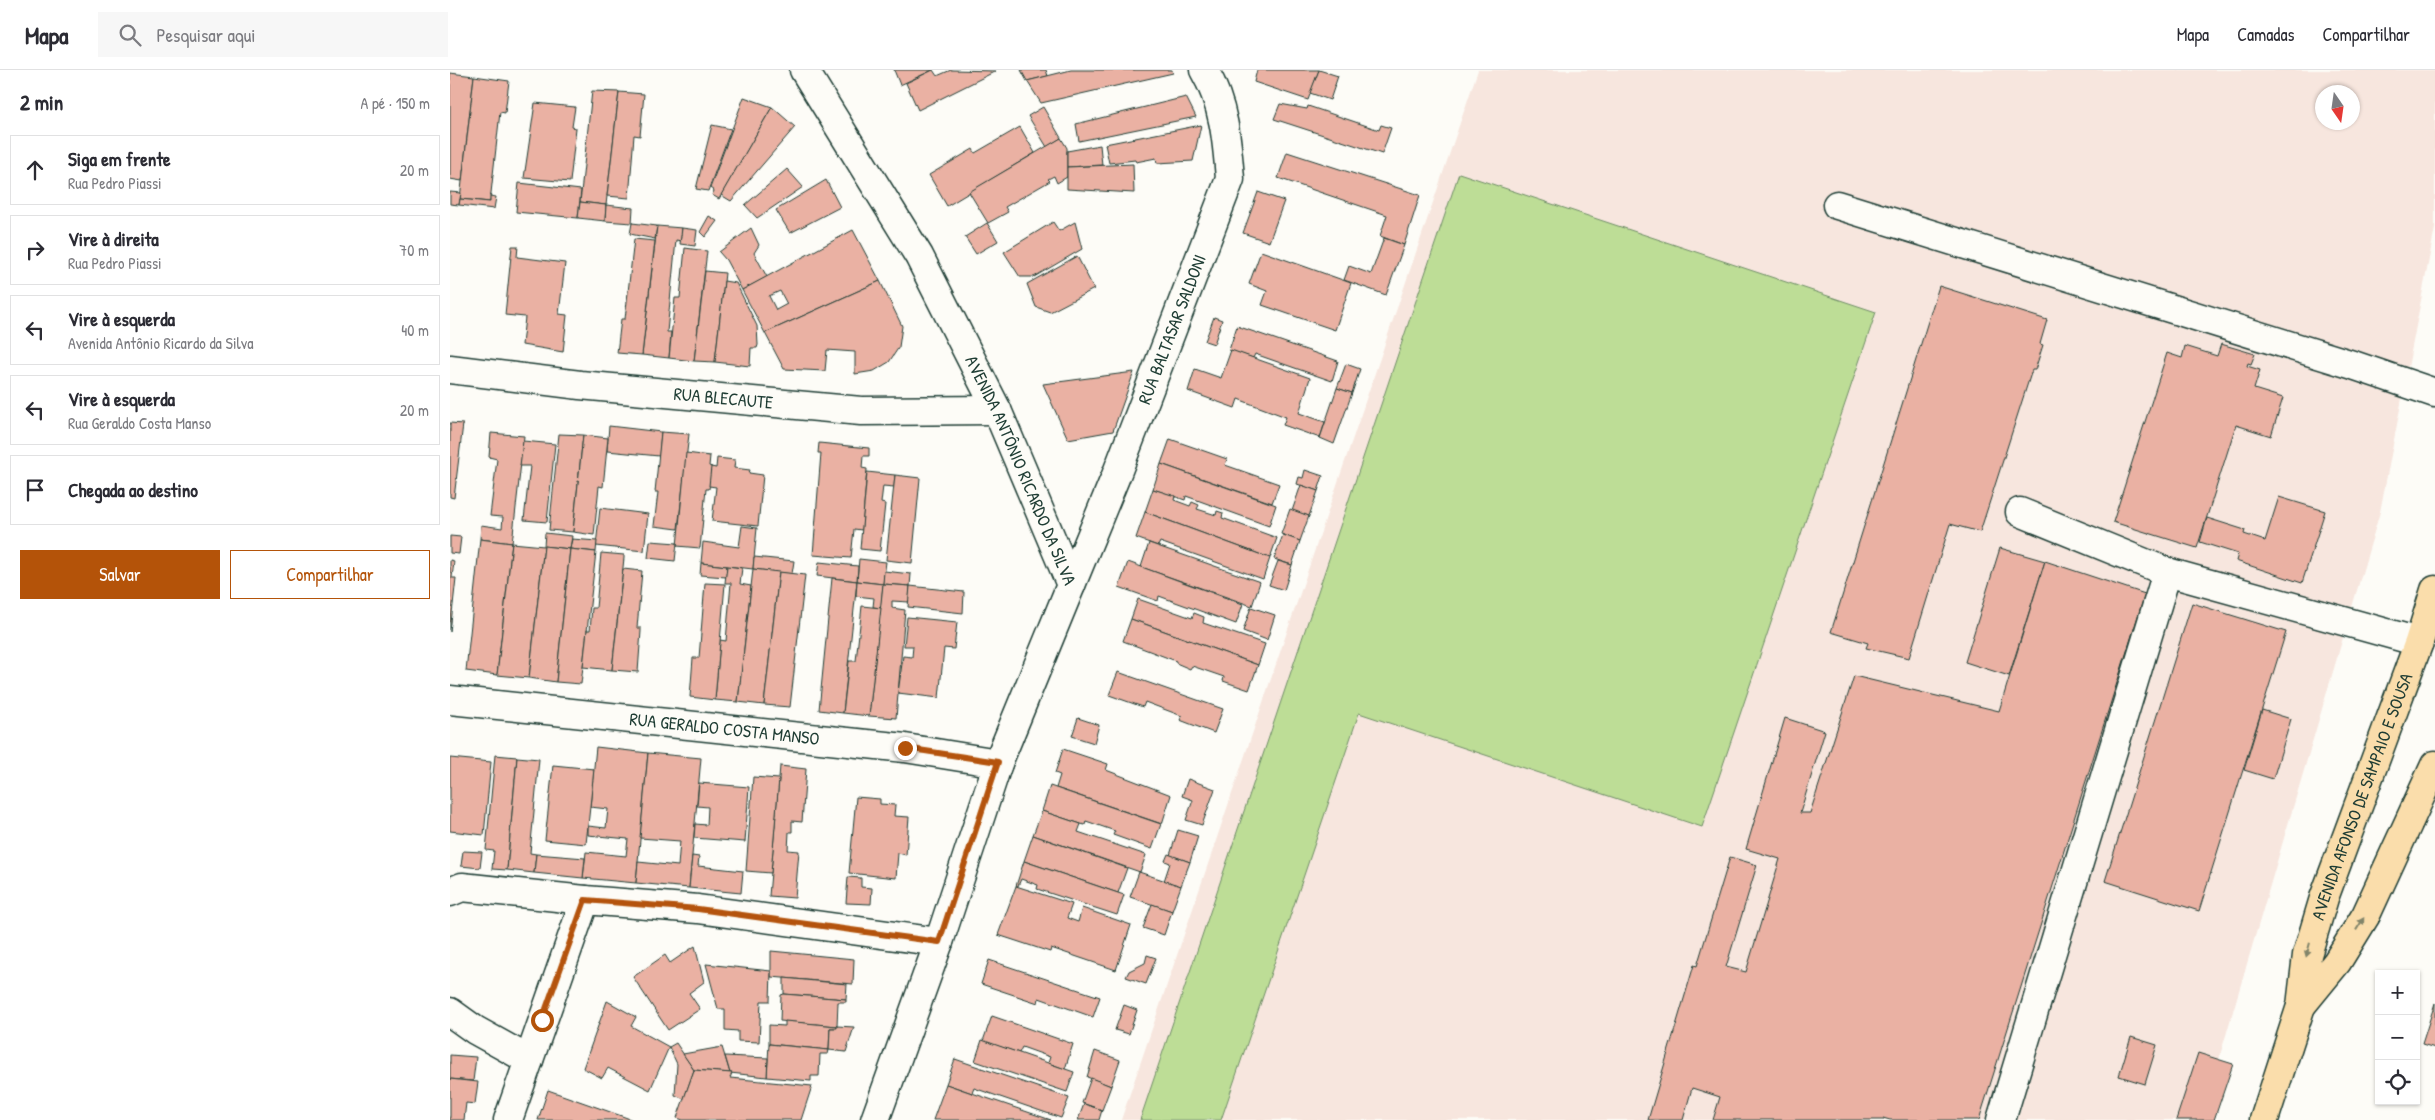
<!DOCTYPE html>
<html lang="pt">
<head>
<meta charset="utf-8">
<style>
	:root { --surface:#fff; --page:#f7f7f7; --text:#2b2b33; --muted:#7c7c81; --line:#e1e1e2; --accent:#b45309 }
	body { margin:0; font-family:"Patrick Hand",sans-serif; background:var(--page); color:var(--text) }
	.controls { position:absolute; right:15px; bottom:15px; display:grid; overflow:hidden; border-radius:0px; box-shadow:0 1px 4px #0004 }
	.controls button { width:45px; height:45px; display:grid; place-items:center; padding:0; border:0; border-bottom:1px solid var(--line); background:var(--surface); color:var(--text); font:25px sans-serif }
	.compass { position:absolute; left:1865px; top:15px; width:45px; height:45px; border-radius:50%; background:var(--surface); box-shadow:0 1px 4px #0004; rotate:167deg }
	.stop { position:absolute; width:15px; height:15px; margin:-11px; border:4px solid #b45309; border-radius:50%; background:#fff }
	.stop.end { background:#b45309; border-color:#fff; box-shadow:0 1px 5px #0008 }
	.list { margin:0; padding:0; list-style:none }
	h2 { display:flex; justify-content:space-between; align-items:center; height:65px; margin:0; padding:0 20px; font-size:21px }
	h2 small { font-size:16px; font-weight:400; color:var(--muted) }
	.list li { display:grid; grid-template-columns:32px 1fr auto; gap:15px; align-items:center; box-sizing:border-box; height:70px; margin:0 10px 10px; padding:0 10px; border:1px solid var(--line); border-radius:0px }
	.list b { display:block; font-size:19px; white-space:nowrap }
	.list p { margin:0; font-size:16px; white-space:nowrap; color:var(--muted) }
	.list em { font-size:16px; font-style:normal; color:var(--muted) }
	.actions { display:flex; gap:10px; padding:15px 20px }
	.actions a { flex:1; padding:11px 0; border:1px solid var(--accent); border-radius:0px; text-align:center; font-size:18px; color:var(--accent) }
	.actions .main { background:var(--accent); color:#fff }
	.icon { flex:none; width:28px; height:28px; fill:none; stroke:currentColor; stroke-width:2; stroke-linecap:round; stroke-linejoin:round }
	.map { position:relative; flex:none; width:1985px; height:1050px; overflow:hidden }
	header { display:flex; align-items:center; gap:30px; box-sizing:border-box; height:70px; padding:0 25px; background:var(--surface); border-bottom:1px solid var(--line) }
	header strong { font-size:24px }
	nav { display:flex; gap:28px; margin-inline-start:auto; font-size:18px }
	.search { width:350px; height:45px; background:var(--page); display:flex; align-items:center; gap:12px; box-sizing:border-box; padding:0 18px; border-radius:0px; color:var(--muted); font-size:19px }
	main { display:flex }
	aside { flex:1; background:var(--surface) }
	.map>svg:first-child { display:block }
	.built { fill:#f7e6de; fill-rule:evenodd }
	.green { fill:#bddd96; stroke:#6e8d65 }
	.building { fill:#eab1a3; stroke:#1f3d34; fill-rule:evenodd }
	.lines { fill:none; stroke-linecap:round; stroke-linejoin:round }
	.minor-casing { stroke:#1f3d34; stroke-width:31 }
	.major-casing { stroke:#1f3d34; stroke-width:31 }
	.minor { stroke:#fdfcf7; stroke-width:28 }
	.major { stroke:#faddab; stroke-width:28 }
	.oneway { fill:#82856a }
	.route { stroke:#b45309; stroke-width:6 }
	.labels { text-anchor:middle; stroke-width:4.5; stroke-linejoin:round; paint-order:stroke }
	.street-label { font-size:18px; fill:#1f3d34; stroke:#fdfcf7 }
</style>
</head>
<body>
<header>
<strong>Mapa</strong>
<div class="search"><svg class="icon" aria-label="search" viewBox="0 0 24 24"><circle cx="10" cy="10" r="6"/><path d="M15 15l6 6"/></svg>Pesquisar aqui</div>
<nav><a>Mapa</a><a>Camadas</a><a>Compartilhar</a></nav>
</header>
<main>
<aside>
<h2>2 min<small>A pé · 150 m</small></h2>
<ul class="list">
<li><svg class="icon" aria-label="ahead" viewBox="0 0 24 24"><path d="M12 20V5M6 11l6-6 6 6"/></svg><div><b>Siga em frente</b><p>Rua Pedro Piassi</p></div><em>20 m</em></li>
<li><svg class="icon" aria-label="right" viewBox="0 0 24 24"><path d="M7 20v-9h11M14 6l5 5-5 5"/></svg><div><b>Vire à direita</b><p>Rua Pedro Piassi</p></div><em>70 m</em></li>
<li><svg class="icon" aria-label="left" viewBox="0 0 24 24"><path d="M17 20v-9H6M10 6l-5 5 5 5"/></svg><div><b>Vire à esquerda</b><p>Avenida Antônio Ricardo da Silva</p></div><em>40 m</em></li>
<li><svg class="icon" aria-label="left" viewBox="0 0 24 24"><path d="M17 20v-9H6M10 6l-5 5 5 5"/></svg><div><b>Vire à esquerda</b><p>Rua Geraldo Costa Manso</p></div><em>20 m</em></li>
<li><svg class="icon" aria-label="arrive" viewBox="0 0 24 24"><path d="M6 21V4h12l-3 4 3 4H6"/></svg><div><b>Chegada ao destino</b></div></li>
</ul>
<div class="actions"><a class="main">Salvar</a><a>Compartilhar</a></div>
</aside>
<div class="map">
<svg width="1985" height="1050" viewBox="0 0 1985 1050">
	<rect width="100%" height="100%" fill="#fdfcf7"/>
	<filter id="ink" filterUnits="userSpaceOnUse"><feTurbulence type="fractalNoise" baseFrequency=".02" numOctaves="2"/><feDisplacementMap in="SourceGraphic" scale="10" xChannelSelector="R" yChannelSelector="G"/><feConvolveMatrix kernelMatrix="1 2 1 2 8 2 1 2 1" color-interpolation-filters="sRGB"/></filter>
	<g filter="url(#ink)">
		<path class="built" d="M1028,0H1985V158L1930,442L1751,1050H671ZM1872,22H1902V52H1872Z"/>
		<polygon class="green" points="1009,103 1426,242 1252,757 909,643 771,1050 690,1050"/>
		<g class="building">
			<polygon points="444,0 483,0 450,15"/>
			<polygon points="483,0 487,6 501,0 546,1 468,40 456,13"/>
			<polygon points="571,0 596,0 598,6 577,11"/>
			<polygon points="621,0 722,0 723,3 591,33 577,11"/>
			<polygon points="807,0 869,0 858,30 804,12"/>
			<polygon points="869,0 888,6 880,30 860,23"/>
			<polygon points="0,3 24,6 12,111 0,109"/>
			<polygon points="24,6 59,11 55,43 50,42 40,132 10,129"/>
			<polygon points="142,21 169,22 156,135 130,132"/>
			<polygon points="169,22 194,24 190,66 184,65 179,128 157,126"/>
			<polygon points="294,27 322,37 269,129 262,125 264,121 260,118"/>
			<polygon points="736,27 746,47 629,71 626,54"/>
			<polygon points="85,33 125,37 122,57 126,58 120,112 74,108"/>
			<polygon points="830,34 857,39 858,36 929,60 931,55 941,58 932,84 824,49"/>
			<polygon points="322,37 345,57 281,131 271,125"/>
			<polygon points="593,37 611,68 597,77 578,46"/>
			<polygon points="262,55 281,59 258,121 246,119"/>
			<polygon points="751,55 743,91 707,93 706,88 686,92 685,90 659,93 655,74"/>
			<polygon points="570,57 585,83 497,136 479,105 523,79 525,83"/>
			<polygon points="611,68 617,78 617,107 607,113 604,106 598,109 600,111 555,137 558,142 538,153 519,122"/>
			<polygon points="650,75 652,95 617,97 617,81"/>
			<polygon points="837,82 970,125 954,175 930,166 937,145 828,108"/>
			<polygon points="683,94 684,123 617,119 617,97"/>
			<polygon points="337,99 353,117 307,148 295,135"/>
			<polygon points="376,110 390,137 340,163 326,140"/>
			<polygon points="69,113 131,120 128,148 66,142"/>
			<polygon points="0,122 11,123 9,135 0,134"/>
			<polygon points="808,122 834,131 819,172 793,163"/>
			<polygon points="40,126 46,127 44,139 9,135 10,129 40,132"/>
			<polygon points="130,132 156,135 155,151 128,148"/>
			<polygon points="156,135 183,138 182,153 155,151"/>
			<polygon points="259,146 267,151 255,167 250,162"/>
			<polygon points="603,152 609,161 625,152 632,179 584,207 570,207 554,182"/>
			<polygon points="182,153 207,156 205,169 180,164"/>
			<polygon points="537,153 548,171 526,184 515,167"/>
			<polygon points="207,156 232,158 231,171 226,170 217,262 221,262 219,288 192,285"/>
			<polygon points="232,158 247,160 245,176 230,174"/>
			<polygon points="301,158 309,175 304,183 317,207 292,220 276,190 269,182"/>
			<path d="M403,160L430,211L315,263L292,220ZM330,221L337,234L326,240L319,226Z"/>
			<polygon points="934,168 954,175 936,225 894,210 899,196 921,204"/>
			<polygon points="184,169 205,171 192,285 167,283 171,249 175,249"/>
			<polygon points="62,176 68,176 67,187 115,193 109,244 117,245 113,282 72,275 75,247 55,245"/>
			<polygon points="235,178 257,181 244,291 219,288 225,228 230,228"/>
			<polygon points="811,181 901,213 885,260 812,235 817,221 799,214"/>
			<polygon points="627,186 644,219 600,242 586,237 577,214"/>
			<polygon points="255,201 275,203 265,292 244,291"/>
			<polygon points="274,211 286,213 307,256 308,275 307,278 301,278 300,296 265,292"/>
			<polygon points="430,211 452,256 449,277 439,292 424,301 405,304 405,282 377,280 375,301 334,299 315,263"/>
			<polygon points="1489,216 1597,250 1590,274 1593,275 1585,300 1582,300 1530,462 1500,454 1459,588 1416,578 1418,573 1381,562"/>
			<polygon points="764,247 772,250 764,274 755,271"/>
			<polygon points="787,256 888,291 882,311 805,284 803,288 779,280"/>
			<polygon points="1771,274 1805,284 1801,294 1798,293 1797,296 1810,300 1804,319 1833,328 1821,366 1786,355 1747,478 1663,452 1717,283 1732,288 1735,276 1767,286"/>
			<polygon points="781,280 860,308 849,343 875,352 870,368 833,355 836,347 788,329 785,338 738,321 745,299 771,308"/>
			<polygon points="896,294 910,299 902,323 887,318"/>
			<polygon points="684,302 663,361 618,369 593,314"/>
			<polygon points="887,318 902,323 884,374 870,368"/>
			<polygon points="0,353 13,354 4,428 0,427"/>
			<polygon points="159,356 211,362 209,386 157,381"/>
			<polygon points="211,362 239,364 228,459 204,456 208,422 205,422"/>
			<polygon points="41,363 74,366 62,473 30,469 31,455 52,458 53,447 40,446 47,389 39,387"/>
			<polygon points="109,364 133,365 123,462 99,460"/>
			<polygon points="133,365 158,368 153,417 149,416 144,465 123,462"/>
			<polygon points="720,369 777,389 775,395 829,414 822,433 711,394"/>
			<polygon points="73,371 105,374 97,452 74,450 80,396 70,396"/>
			<polygon points="369,373 419,378 419,386 413,386 412,398 417,399 412,460 404,459 401,488 363,485 371,383 368,383"/>
			<polygon points="236,383 260,386 259,396 262,397 259,419 256,419 250,478 227,476"/>
			<polygon points="267,388 285,390 284,398 300,400 299,403 313,405 308,456 262,451 266,417 259,416 261,397 266,398"/>
			<polygon points="711,394 826,435 819,456 736,426 735,430 703,419"/>
			<polygon points="855,400 873,406 868,421 847,414 849,407 853,408"/>
			<polygon points="417,402 445,405 444,417 433,416 431,433 435,434 430,481 410,479"/>
			<polygon points="445,405 470,408 462,493 436,490"/>
			<polygon points="851,415 868,421 859,446 842,441"/>
			<polygon points="703,419 725,426 724,430 740,436 742,432 749,435 747,439 766,445 767,441 773,443 772,448 827,468 820,488 695,442"/>
			<polygon points="1829,427 1875,441 1852,513 1786,491 1788,484 1750,472 1757,448 1795,460 1794,464 1815,471"/>
			<polygon points="150,438 198,444 194,481 146,476"/>
			<polygon points="840,439 859,446 850,471 831,464"/>
			<polygon points="695,442 820,488 813,509 710,472 708,476 686,468"/>
			<polygon points="292,456 307,458 303,499 251,493 253,472 289,477"/>
			<polygon points="95,463 122,466 120,479 94,476"/>
			<polygon points="833,465 850,471 842,495 824,489"/>
			<polygon points="0,466 11,467 9,484 0,483"/>
			<polygon points="30,469 62,473 47,605 16,601"/>
			<polygon points="122,469 147,471 146,482 120,479"/>
			<polygon points="200,471 227,473 225,491 198,488"/>
			<polygon points="62,473 94,476 79,608 47,605"/>
			<polygon points="699,473 810,512 802,536 691,497"/>
			<polygon points="94,476 120,479 106,612 79,608"/>
			<polygon points="1550,478 1595,491 1559,606 1515,592"/>
			<polygon points="120,479 146,482 131,614 106,612"/>
			<polygon points="151,483 174,485 174,488 162,600 133,597 137,560 140,560 142,538 146,538"/>
			<polygon points="304,487 344,491 342,504 303,499"/>
			<polygon points="409,489 436,492 433,514 407,511"/>
			<polygon points="0,490 4,491 2,508 6,508 0,562"/>
			<polygon points="828,491 842,495 834,520 819,515"/>
			<polygon points="1595,491 1695,524 1529,1050 1440,1050 1433,1048 1433,1050 1263,1050 1270,1027 1242,1018 1233,1050 1198,1050 1244,895 1247,896 1280,787 1307,795 1276,897 1296,902 1330,789 1296,779 1335,648 1375,661 1350,743 1360,743 1404,606 1549,641"/>
			<polygon points="369,492 408,496 407,511 367,506"/>
			<polygon points="678,492 793,534 786,554 709,526 708,531 669,517"/>
			<polygon points="251,493 277,496 276,507 250,505"/>
			<polygon points="277,496 292,498 290,514 301,516 288,632 265,630 270,570 276,571 281,513 275,513"/>
			<polygon points="173,499 192,501 187,558 191,558 191,561 188,602 162,600"/>
			<polygon points="303,499 329,502 314,635 288,632"/>
			<polygon points="434,501 461,504 460,516 433,514"/>
			<polygon points="329,502 355,505 340,637 314,635"/>
			<polygon points="382,508 407,511 393,643 369,640"/>
			<polygon points="407,511 433,514 431,538 423,537 424,528 406,526"/>
			<polygon points="255,513 275,514 265,630 240,627 243,588 249,588"/>
			<polygon points="433,514 460,516 459,532 442,531 442,538 455,540 446,648 419,646"/>
			<polygon points="460,516 514,522 513,543 458,537"/>
			<polygon points="688,529 742,548 744,543 754,547 753,553 815,574 808,595 681,549"/>
			<polygon points="1742,533 1836,562 1749,841 1655,811"/>
			<polygon points="412,536 431,538 419,646 393,643 399,591 406,591"/>
			<polygon points="801,537 825,545 817,570 793,561"/>
			<polygon points="457,547 507,552 504,579 494,578 489,628 448,623 453,586 462,587 463,576 454,576"/>
			<polygon points="681,549 808,595 799,620 773,611 774,607 742,596 740,599 726,593 726,591 673,571"/>
			<polygon points="668,602 773,639 764,663 730,650 732,646 695,632 693,637 659,625"/>
			<polygon points="1812,640 1841,649 1823,709 1794,700"/>
			<polygon points="628,648 649,655 644,673 622,666"/>
			<polygon points="146,677 198,683 186,813 133,808 136,782 176,786 178,769 138,765 138,756 156,758 158,739 140,737"/>
			<polygon points="613,679 658,694 656,700 721,725 712,754 606,718 610,705 605,703"/>
			<polygon points="198,683 251,688 239,818 186,813 188,792 228,796 230,771 190,768"/>
			<polygon points="45,685 67,687 57,800 42,799 44,781 36,780"/>
			<polygon points="67,687 89,689 80,783 86,784 84,803 57,800"/>
			<polygon points="0,688 41,692 34,765 0,761"/>
			<polygon points="103,695 144,699 136,774 95,770"/>
			<polygon points="330,696 356,699 352,752 342,751 342,762 339,762 338,780 349,781 345,828 319,826"/>
			<polygon points="303,707 329,709 321,803 296,801"/>
			<polygon points="738,709 765,719 752,755 736,750 743,730 732,726"/>
			<polygon points="249,713 299,717 295,772 244,768 245,754 257,755 258,737 247,736"/>
			<polygon points="600,716 711,754 702,779 663,765 665,761 636,751 635,755 631,754 592,741"/>
			<polygon points="406,727 430,729 430,734 445,735 444,746 459,747 456,785 448,783 446,808 399,803"/>
			<polygon points="592,741 631,754 628,762 696,785 690,802 583,765"/>
			<polygon points="728,760 748,766 740,792 720,785"/>
			<polygon points="583,765 677,798 668,823 574,791"/>
			<polygon points="13,781 32,782 30,798 11,796"/>
			<polygon points="86,784 135,788 133,808 84,803"/>
			<polygon points="718,784 740,792 731,816 714,811 720,793 715,791"/>
			<polygon points="242,786 249,787 248,796 293,801 291,823 239,818"/>
			<polygon points="574,791 674,825 667,845 587,819 588,815 571,809 568,816 566,816"/>
			<polygon points="689,802 731,816 722,841 680,827"/>
			<polygon points="398,807 411,808 411,817 422,818 421,834 396,833"/>
			<polygon points="566,816 622,834 617,848 628,852 632,838 681,855 666,900 601,878 600,882 548,865"/>
			<polygon points="702,834 722,841 714,865 693,858"/>
			<polygon points="245,876 254,912 239,923 250,939 218,960 183,907 215,885 220,893"/>
			<polygon points="321,881 404,889 403,914 321,907"/>
			<polygon points="697,885 706,888 696,914 676,907 679,901 695,893"/>
			<polygon points="539,890 650,927 643,947 589,928 588,933 531,914"/>
			<polygon points="256,894 321,901 320,931 311,931 309,972 288,971 288,961 275,960 275,939 268,939"/>
			<polygon points="334,908 397,914 396,929 334,924"/>
			<polygon points="334,924 396,929 396,932 388,932 387,956 330,951 331,925"/>
			<polygon points="157,931 186,947 181,956 219,977 200,1020 158,998 152,1008 133,998"/>
			<polygon points="1985,933 1985,978 1972,974"/>
			<polygon points="674,935 687,940 679,964 665,960"/>
			<polygon points="542,946 623,974 615,999 598,993 600,987 572,977 569,983 533,971"/>
			<polygon points="335,951 387,956 387,958 380,958 379,980 319,974 319,955 335,956"/>
			<polygon points="387,956 404,957 396,982 379,980 380,958 387,958"/>
			<polygon points="1681,967 1707,975 1695,1014 1669,1006"/>
			<polygon points="532,970 624,1002 617,1022 525,991"/>
			<polygon points="226,973 244,1000 234,1029 225,1025 227,994 219,977"/>
			<polygon points="319,974 379,980 378,984 370,984 369,1006 361,1006 361,1011 317,1007"/>
			<polygon points="272,977 280,1003 244,1000 233,984"/>
			<polygon points="645,981 670,990 661,1016 637,1007"/>
			<polygon points="1748,983 1783,994 1764,1050 1726,1050"/>
			<polygon points="0,985 26,987 23,1011 0,1009"/>
			<polygon points="275,986 318,988 317,1007 280,1003"/>
			<polygon points="505,989 619,1028 611,1048 524,1018 522,1023 496,1014"/>
			<polygon points="244,1000 282,1003 280,1008 362,1016 351,1050 233,1050 227,1048"/>
			<polygon points="641,1008 661,1016 652,1040 632,1033"/>
			<polygon points="0,1009 28,1012 25,1034 16,1033 14,1050 0,1050"/>
			<polygon points="496,1014 522,1023 601,1050 483,1050"/>
			<polygon points="98,1020 183,1050 88,1050"/>
			<polygon points="634,1034 652,1040 649,1050 628,1050"/>
		</g>
		<g class="lines">
			<defs>
				<g id="minor">
					<path id="s1" d="M354,0L469,186L547,340L621,515L548,693L489,872L425,1050"/>
					<polyline points="1387,135 1903,295 1985,323"/>
					<path id="s2" d="M0,299L130,315L411,341L547,340"/>
					<polyline points="1570,442 1717,502"/>
					<path id="s3" d="M621,515L665,408L780,109C777,70 774,34 754,0"/>
					<path id="s4" d="M0,630L455,678L548,693"/>
					<polyline points="0,822 12,817 135,830"/>
					<polyline points="0,942 25,960 79,990"/>
					<polyline points="58,1050 135,830 248,839 489,872"/>
					<polyline points="1551,1050 1717,502 1969,572"/>
				</g>
				<g id="major">
					<polyline points="1851,936 1887,892 1916,845 1985,695"/>
					<path id="s5" d="M1814,1050L1851,936L1857,885L1874,828L1969,572L1985,520"/>
				</g>
			</defs>
			<use href="#minor" class="minor-casing"/>
			<use href="#major" class="major-casing"/>
			<use href="#minor" class="minor"/>
			<use href="#major" class="major"/>
		</g>
		<defs><path id="oneway-solid" d="M-6-.8H1V-3.2L6.5 0L1 3.2V.8H-6Z" transform="scale(1.25)"/></defs>
		<g class="oneway">
			<use href="#oneway-solid" transform="translate(1910 854) rotate(-58)"/>
			<use href="#oneway-solid" transform="translate(1858 880) rotate(105)"/>
		</g>
	</g>
	<g class="lines" filter="url(#ink)">
		<polyline class="route" points="92,950 135,830 248,839 489,872 548,692 455,678"/>
	</g>
	<g class="labels">
		<g class="street-label">
			<text dy="6" stroke="none"><textPath href="#s3" startOffset="275">RUA BALTASAR SALDONI</textPath></text>
			<text dy="6" stroke="none"><textPath href="#s2" startOffset="275">RUA BLECAUTE</textPath></text>
			<text dy="6" stroke="none"><textPath href="#s1" startOffset="456">AVENIDA ANTÔNIO RICARDO DA SILVA</textPath></text>
			<text dy="6" stroke="none"><textPath href="#s4" startOffset="276">RUA GERALDO COSTA MANSO</textPath></text>
			<text dy="6" stroke="none"><textPath href="#s5" startOffset="339">AVENIDA AFONSO DE SAMPAIO E SOUSA</textPath></text>
		</g>
	</g>
</svg>
<div class="controls">
<button>+</button>
<button>−</button>
<button><svg class="icon" aria-label="locate" viewBox="0 0 24 24"><circle cx="12" cy="12" r="6"/><path d="M12 2v4M12 18v4M2 12h4M18 12h4"/></svg></button>
</div>
<svg class="compass" viewBox="-18 -18 36 36"><path d="M0-13l5 13h-10z" fill="#e53935"/><path d="M0 13l5-13h-10z" fill="#7c7c81"/></svg>
<div class="stop" style="left:92px;top:950px"></div>
<div class="stop end" style="left:455px;top:678px"></div>
</div>
</main>
</body>
</html>
